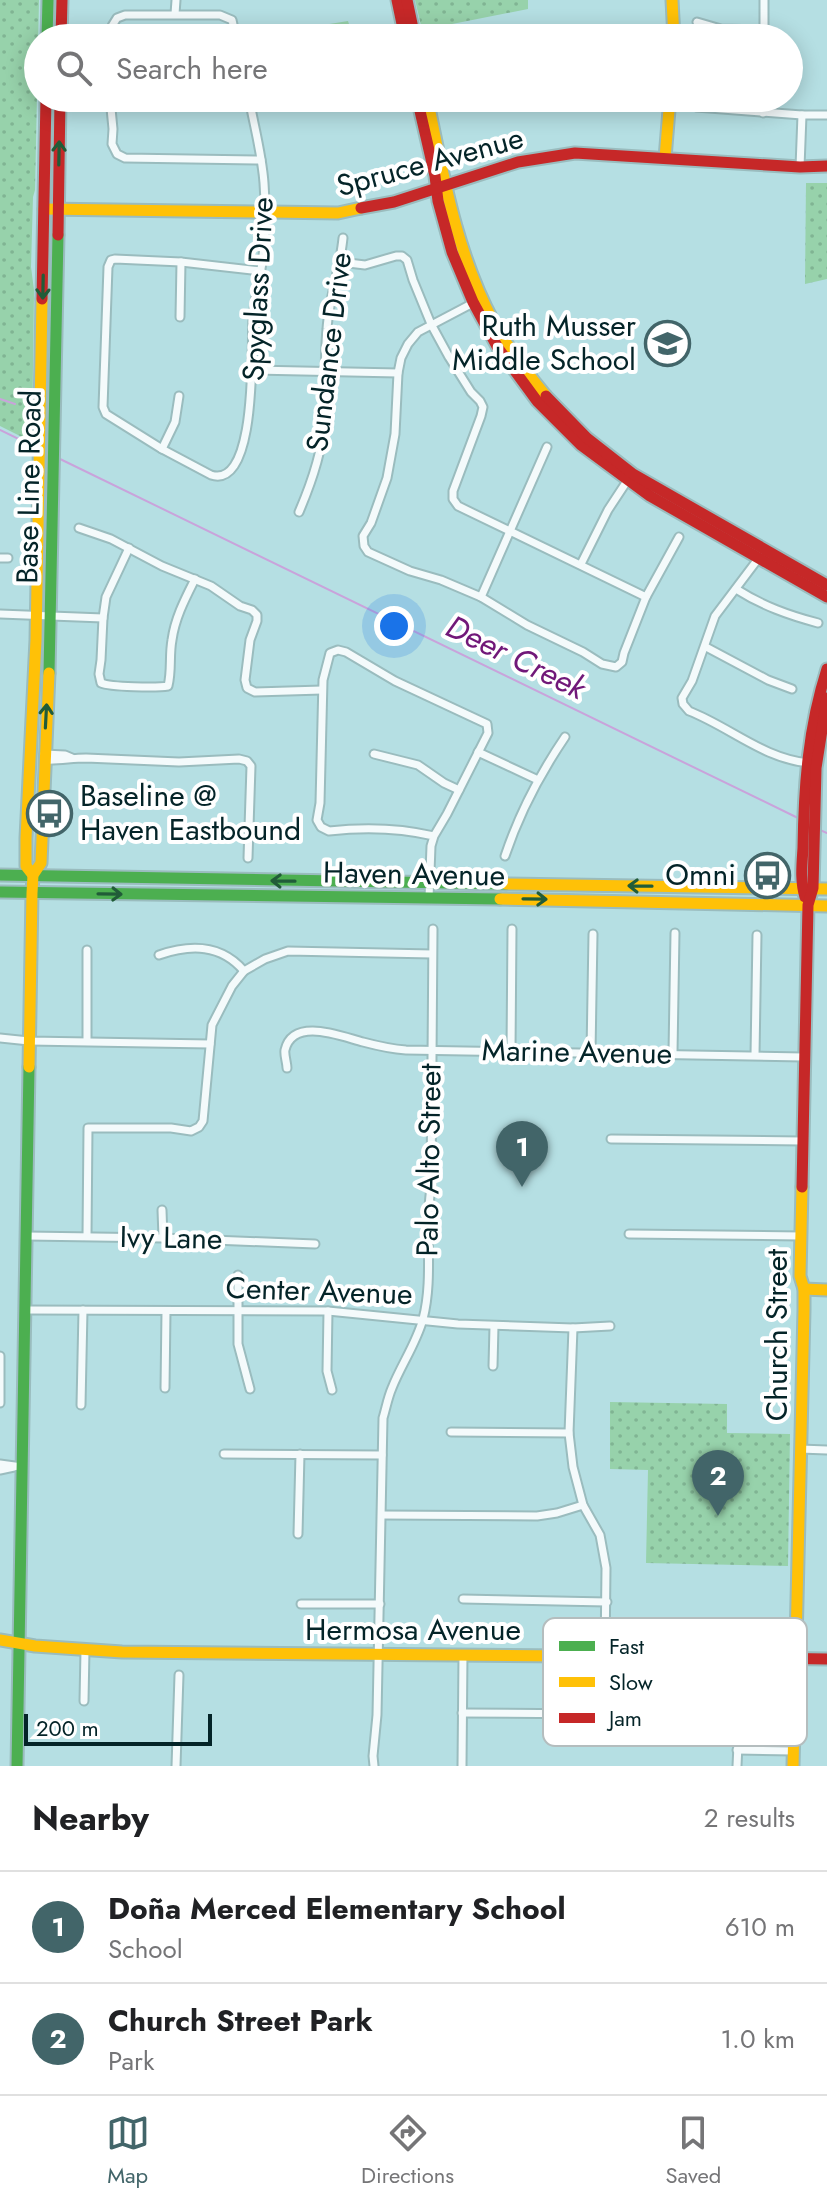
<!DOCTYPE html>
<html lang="en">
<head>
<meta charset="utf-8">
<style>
	:root { --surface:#fff; --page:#f6f6f6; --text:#202124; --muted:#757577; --line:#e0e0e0; --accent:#426569 }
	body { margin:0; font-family:Jost,sans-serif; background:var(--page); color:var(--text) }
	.scale { position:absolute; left:24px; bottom:20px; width:188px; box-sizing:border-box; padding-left:8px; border:4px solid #042428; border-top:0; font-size:22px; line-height:28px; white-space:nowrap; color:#042428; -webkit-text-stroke:6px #fff; paint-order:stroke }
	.you { position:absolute; left:394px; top:626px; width:28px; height:28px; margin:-20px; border:6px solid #fff; border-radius:50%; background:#1a73e8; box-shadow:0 0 0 12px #1a73e833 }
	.badge { display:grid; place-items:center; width:52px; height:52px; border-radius:50%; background:var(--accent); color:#fff; font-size:26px; font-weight:700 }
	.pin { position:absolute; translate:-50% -66px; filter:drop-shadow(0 2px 4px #0008) }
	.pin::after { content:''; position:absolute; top:42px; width:28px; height:24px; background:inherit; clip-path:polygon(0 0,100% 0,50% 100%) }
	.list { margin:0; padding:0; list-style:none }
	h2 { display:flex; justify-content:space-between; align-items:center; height:104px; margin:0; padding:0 32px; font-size:34px }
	h2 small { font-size:26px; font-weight:400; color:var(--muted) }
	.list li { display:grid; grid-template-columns:52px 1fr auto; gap:24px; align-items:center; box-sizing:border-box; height:112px; padding:0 32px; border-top:2px solid var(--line) }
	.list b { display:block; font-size:30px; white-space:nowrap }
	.list p { margin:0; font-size:26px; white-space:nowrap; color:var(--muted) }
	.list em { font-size:26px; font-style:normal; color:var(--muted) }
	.icon { flex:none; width:44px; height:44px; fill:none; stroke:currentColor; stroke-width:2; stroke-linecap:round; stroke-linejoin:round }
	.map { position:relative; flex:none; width:827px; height:1766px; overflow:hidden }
	.search { position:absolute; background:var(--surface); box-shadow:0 4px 20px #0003; left:24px; right:24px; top:24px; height:88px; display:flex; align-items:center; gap:20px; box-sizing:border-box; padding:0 28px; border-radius:44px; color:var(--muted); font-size:30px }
	.sheet { height:328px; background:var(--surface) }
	nav { display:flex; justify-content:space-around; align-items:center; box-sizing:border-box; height:112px; border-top:2px solid var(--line); background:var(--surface); font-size:22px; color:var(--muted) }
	nav a { display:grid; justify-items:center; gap:4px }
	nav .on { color:var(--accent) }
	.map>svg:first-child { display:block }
	.grass { fill:#97d2ab }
	.park { fill:url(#park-dots) }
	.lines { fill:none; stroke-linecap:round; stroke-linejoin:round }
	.stream { stroke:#c9a3db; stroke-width:2 }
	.street-casing { stroke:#9abcbe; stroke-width:11 }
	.fast-casing { stroke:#9abcbe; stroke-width:15 }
	.slow-casing { stroke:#9abcbe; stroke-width:15 }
	.jam-casing { stroke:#9abcbe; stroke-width:15 }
	.street { stroke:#f4fafb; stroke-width:7 }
	.fast { stroke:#4caf50; stroke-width:11 }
	.slow { stroke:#ffc107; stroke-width:11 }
	.jam { stroke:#c62828; stroke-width:11 }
	.oneway { stroke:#215c38 }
	.labels { text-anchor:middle; stroke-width:8; stroke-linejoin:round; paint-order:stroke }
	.street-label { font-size:30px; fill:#042428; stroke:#fff }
	.poi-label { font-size:30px; fill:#042428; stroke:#fff; text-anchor:end }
	.water-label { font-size:32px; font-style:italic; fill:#711879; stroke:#fff }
	.key { fill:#fff; stroke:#b4bdbe; stroke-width:2 }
	.key-label { font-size:22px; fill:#042428 }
</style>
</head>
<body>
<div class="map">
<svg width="827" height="1766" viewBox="0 0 827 1766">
	<defs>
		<pattern id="park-dots" width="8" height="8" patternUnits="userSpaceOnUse" patternTransform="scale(2)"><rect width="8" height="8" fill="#97d2ab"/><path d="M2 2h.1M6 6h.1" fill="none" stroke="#80b493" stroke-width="1.8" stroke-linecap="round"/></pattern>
	</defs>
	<rect width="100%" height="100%" fill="#b5dfe3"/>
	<polygon class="grass" points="348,21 353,37 320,38 317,26"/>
	<g class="park">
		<polygon points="0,0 39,0 35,190 33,197 31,267 34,290 32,442 0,426"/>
		<polygon points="415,0 528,0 528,9 422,30"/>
		<polygon points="806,183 827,183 827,279 805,284"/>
		<polygon points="610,1402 727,1404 727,1433 790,1434 788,1566 646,1563 648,1470 610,1469"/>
	</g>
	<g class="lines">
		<g class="stream">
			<polyline points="0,399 15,404"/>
			<polyline points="0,430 35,447"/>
			<polyline points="58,458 798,818"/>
			<polyline points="820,830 827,833"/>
		</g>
		<defs>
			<g id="street">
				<polyline points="764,0 764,38"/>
				<polyline points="175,14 176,0"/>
				<polyline points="697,22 721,29 764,30"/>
				<polyline points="113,38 112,26 117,18 125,15 220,15 232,20 236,38"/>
				<polyline points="110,98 113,129 112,144 117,154 125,158 261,160"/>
				<path d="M249,98C254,126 262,154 264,183C266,211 266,241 261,269C259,285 254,302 253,318C251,345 258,490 211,475L162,449L106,414L103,407L108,267L111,260L115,259L181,262L261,271"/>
				<polyline points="696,107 802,115 827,115"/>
				<polyline points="763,113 764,98"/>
				<polyline points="800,167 802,115"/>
				<polyline points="340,262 365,265 396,256 402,256 407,260 413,280 431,324 449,357 471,392 480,401 483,407 481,416 453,491 453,499 458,506 646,597"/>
				<polyline points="475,302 418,332 408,344 401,358 398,373 395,434 387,478 371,523 363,536 364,546 368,552 410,571 441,580 481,597 527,625 583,652 602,664 616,667 622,662 624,653 646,597 679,537"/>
				<polyline points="180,317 181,262"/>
				<polyline points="252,370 398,373"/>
				<polyline points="162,449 175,422 179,396"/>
				<path d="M299,512C311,484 322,454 324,423C326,392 324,360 327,329C329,298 340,269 343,238"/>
				<polyline points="79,528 111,539 162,566 211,586 240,606 252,610 257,615 257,621 250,640 245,680 247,688 255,692 322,690"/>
				<path d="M129,548L106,597L103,618L101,660L99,674L101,683C110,687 157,688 168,686C172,670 169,656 172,640C175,618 185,599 195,579"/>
				<polyline points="0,558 8,558"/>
				<path d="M758,559L715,616L692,681L682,698L683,704L689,711C730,727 764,759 809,763"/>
				<polyline points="581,564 608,510 629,478"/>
				<path d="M736,589C763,606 788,615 818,623"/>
				<polyline points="481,597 547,447"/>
				<polyline points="0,614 103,618"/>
				<polyline points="706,647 768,680 792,689"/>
				<polyline points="478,752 538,780"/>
				<polyline points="44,754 65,755 72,758"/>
				<polyline points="374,754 418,765 444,783 459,790"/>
				<path d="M44,760C59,761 71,758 86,758L179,762L239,759L247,761L251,766L248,858"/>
				<path d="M505,856C519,814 540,774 565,737"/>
				<path d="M429,898L431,846L434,836L447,814L488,733L487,724L395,681L346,652L338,650L330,653L323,680L320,803L317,820L321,827L329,831C364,827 400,828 434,836"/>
				<path d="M159,955C191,944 221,944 244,971"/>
				<polyline points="0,1038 29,1041 210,1044"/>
				<polyline points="87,1041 87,950"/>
				<polyline points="511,1051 512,929"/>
				<polyline points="591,1053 593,934"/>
				<polyline points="673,1053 675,933"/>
				<polyline points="755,1055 757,935"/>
				<path d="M287,1068C287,1063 284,1055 285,1050C293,1016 343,1037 363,1042C378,1046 392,1049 406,1050L803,1057"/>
				<polyline points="611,1139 802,1141"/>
				<polyline points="162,1210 163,1238"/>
				<polyline points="629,1234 801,1236"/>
				<polyline points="27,1236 163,1238 315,1244"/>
				<polyline points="87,1236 88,1128 171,1128 191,1131 199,1127 203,1121 212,1025 232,986 244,971 265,959 288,951 432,954"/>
				<polyline points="238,1275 238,1344 250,1389"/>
				<polyline points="26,1310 328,1311 458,1324 573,1328 610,1326"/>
				<polyline points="328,1311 327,1371 332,1390"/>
				<polyline points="573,1328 569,1433 573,1467 583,1505 600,1535 606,1568 605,1656"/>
				<polyline points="0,1356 0,1403"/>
				<polyline points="493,1366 494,1326"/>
				<polyline points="165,1388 166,1311"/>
				<polyline points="81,1405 83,1310"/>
				<polyline points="451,1432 569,1433"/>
				<polyline points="800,1449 827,1450"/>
				<polyline points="224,1454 382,1455"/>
				<polyline points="0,1464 22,1467"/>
				<polyline points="0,1470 14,1467"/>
				<polyline points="382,1515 537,1516 557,1513 583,1505"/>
				<polyline points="298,1534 300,1454"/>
				<polyline points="463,1599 607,1602"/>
				<polyline points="301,1604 380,1604"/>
				<polyline points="84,1701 85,1650"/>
				<polyline points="462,1713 729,1715 735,1717 739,1724 737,1766"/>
				<polyline points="737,1750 793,1751"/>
				<polyline points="176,1766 179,1675"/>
				<path d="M374,1766L373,1756L377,1715L383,1418C386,1408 388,1397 392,1388C401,1365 416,1344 423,1319C434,1277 424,1231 431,1188L433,929"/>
				<polyline points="462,1766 463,1654"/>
			</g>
			<g id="fast">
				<polyline points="47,38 48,0"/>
				<polyline points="49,673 58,235"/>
				<polyline points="0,875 506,884"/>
				<polyline points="0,892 500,899"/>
				<polyline points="17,1766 29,1067"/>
			</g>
			<g id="slow">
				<polyline points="672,0 674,38"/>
				<path d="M427,98C443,174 456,252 493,321C508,348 526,372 546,396"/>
				<polyline points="665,158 670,98"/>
				<polyline points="44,209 338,213 361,208"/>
				<polyline points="33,875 26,866 26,838 36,640 42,299"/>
				<polyline points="506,884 827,889"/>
				<polyline points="500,899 827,906"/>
				<polyline points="29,1067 32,893 33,875 41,863 49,673"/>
				<polyline points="804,1289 827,1290"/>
				<polyline points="0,1640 35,1646 122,1652 680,1657"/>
				<polyline points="793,1766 804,1310 804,1289 800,1276 802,1187"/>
			</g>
			<g id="jam">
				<polyline points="397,0 405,38"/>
				<polyline points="407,0 415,38"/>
				<polyline points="61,38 62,0"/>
				<polyline points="417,98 435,176 438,201 452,252 473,302 498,348 537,401 581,445 650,496 827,597"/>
				<polyline points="361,208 394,202 518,162 575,153 800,167 827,166"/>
				<polyline points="58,235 60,98"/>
				<polyline points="42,299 46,98"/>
				<polyline points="546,396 587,438 633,474 827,585"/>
				<path d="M805,897C800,881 802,864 803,848C804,786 808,728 827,669"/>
				<polyline points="802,1187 808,905 813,888 816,768 827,698"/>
				<polyline points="680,1657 827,1659"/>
			</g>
		</defs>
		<use href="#street" class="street-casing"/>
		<use href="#fast" class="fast-casing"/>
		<use href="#slow" class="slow-casing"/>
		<use href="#jam" class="jam-casing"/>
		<use href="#street" class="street"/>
		<use href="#fast" class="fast"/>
		<use href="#slow" class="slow"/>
		<use href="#jam" class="jam"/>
	</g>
	<defs><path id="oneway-shaft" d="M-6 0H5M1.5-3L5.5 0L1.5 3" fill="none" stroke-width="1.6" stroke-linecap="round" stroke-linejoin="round" transform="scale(2)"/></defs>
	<g class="oneway">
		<use href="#oneway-shaft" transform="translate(59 153) rotate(-89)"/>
		<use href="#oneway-shaft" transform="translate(43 287) rotate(91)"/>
		<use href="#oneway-shaft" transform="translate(46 716) rotate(-87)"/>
		<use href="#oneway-shaft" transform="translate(283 881) rotate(-179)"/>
		<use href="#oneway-shaft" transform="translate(640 886) rotate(-179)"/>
		<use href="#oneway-shaft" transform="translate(110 894) rotate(1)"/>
		<use href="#oneway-shaft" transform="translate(535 899) rotate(1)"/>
	</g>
	<defs>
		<symbol id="school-ring" viewBox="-11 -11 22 22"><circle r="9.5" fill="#fff" stroke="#426569" stroke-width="1.5"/><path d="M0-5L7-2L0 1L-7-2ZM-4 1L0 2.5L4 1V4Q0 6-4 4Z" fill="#426569"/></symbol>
		<symbol id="bus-ring" viewBox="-11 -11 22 22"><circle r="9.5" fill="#fff" stroke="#426569" stroke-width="1.5"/><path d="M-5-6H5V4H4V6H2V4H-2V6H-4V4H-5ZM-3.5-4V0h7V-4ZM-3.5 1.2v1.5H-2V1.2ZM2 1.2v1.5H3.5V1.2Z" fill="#426569"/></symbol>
	</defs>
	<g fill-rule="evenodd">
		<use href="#school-ring" x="642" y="318" width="51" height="51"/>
		<use href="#bus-ring" x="24" y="788" width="51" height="51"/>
		<use href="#bus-ring" x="742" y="850" width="51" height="51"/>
	</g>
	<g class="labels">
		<g class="street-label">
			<text transform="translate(430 162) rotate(-15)" y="10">Spruce Avenue</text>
			<text transform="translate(258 289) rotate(-87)" y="10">Spyglass Drive</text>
			<text transform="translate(329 352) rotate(-83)" y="10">Sundance Drive</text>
			<text transform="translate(29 487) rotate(-89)" y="10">Base Line Road</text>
			<text transform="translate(414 874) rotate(1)" y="10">Haven Avenue</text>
			<text transform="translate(577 1052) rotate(1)" y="10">Marine Avenue</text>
			<text transform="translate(429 1160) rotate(-89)" y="10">Palo Alto Street</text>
			<text transform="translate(171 1238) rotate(1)" y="10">Ivy Lane</text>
			<text transform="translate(319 1291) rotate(2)" y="10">Center Avenue</text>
			<text transform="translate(777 1335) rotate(-90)" y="10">Church Street</text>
			<text x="413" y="1640">Hermosa Avenue</text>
		</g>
		<g class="poi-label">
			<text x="636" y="336">Ruth Musser<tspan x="636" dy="34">Middle School</tspan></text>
			<text x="80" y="806" text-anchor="start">Baseline @<tspan x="80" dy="34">Haven Eastbound</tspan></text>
			<text x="736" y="885">Omni</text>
		</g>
		<g class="water-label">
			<text transform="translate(516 657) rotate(26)" y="11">Deer Creek</text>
		</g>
	</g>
	<rect x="543" y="1618" width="264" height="128" rx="12" class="key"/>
	<rect x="559" y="1641" width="36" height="10" fill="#4caf50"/>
	<rect x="559" y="1677" width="36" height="10" fill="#ffc107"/>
	<rect x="559" y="1713" width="36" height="10" fill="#c62828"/>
	<g class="key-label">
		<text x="609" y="1654">Fast</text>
		<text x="609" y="1690">Slow</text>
		<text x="609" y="1726">Jam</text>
	</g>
</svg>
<div class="scale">200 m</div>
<div class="you"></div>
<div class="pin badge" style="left:522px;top:1187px">1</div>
<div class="pin badge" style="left:718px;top:1516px">2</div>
<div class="search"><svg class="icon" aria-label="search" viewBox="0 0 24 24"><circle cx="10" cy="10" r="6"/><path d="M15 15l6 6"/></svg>Search here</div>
</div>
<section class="sheet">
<h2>Nearby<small>2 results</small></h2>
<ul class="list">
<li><span class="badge">1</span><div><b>Doña Merced Elementary School</b><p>School</p></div><em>610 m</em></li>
<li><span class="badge">2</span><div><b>Church Street Park</b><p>Park</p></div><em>1.0 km</em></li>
</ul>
</section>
<nav>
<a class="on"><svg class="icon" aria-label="map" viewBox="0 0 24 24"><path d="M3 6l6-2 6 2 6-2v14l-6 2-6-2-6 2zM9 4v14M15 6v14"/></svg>Map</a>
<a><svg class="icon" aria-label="directions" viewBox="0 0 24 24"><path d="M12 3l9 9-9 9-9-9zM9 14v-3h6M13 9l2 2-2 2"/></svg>Directions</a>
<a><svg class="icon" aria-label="saved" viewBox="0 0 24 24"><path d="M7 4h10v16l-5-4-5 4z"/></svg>Saved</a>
</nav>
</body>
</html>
